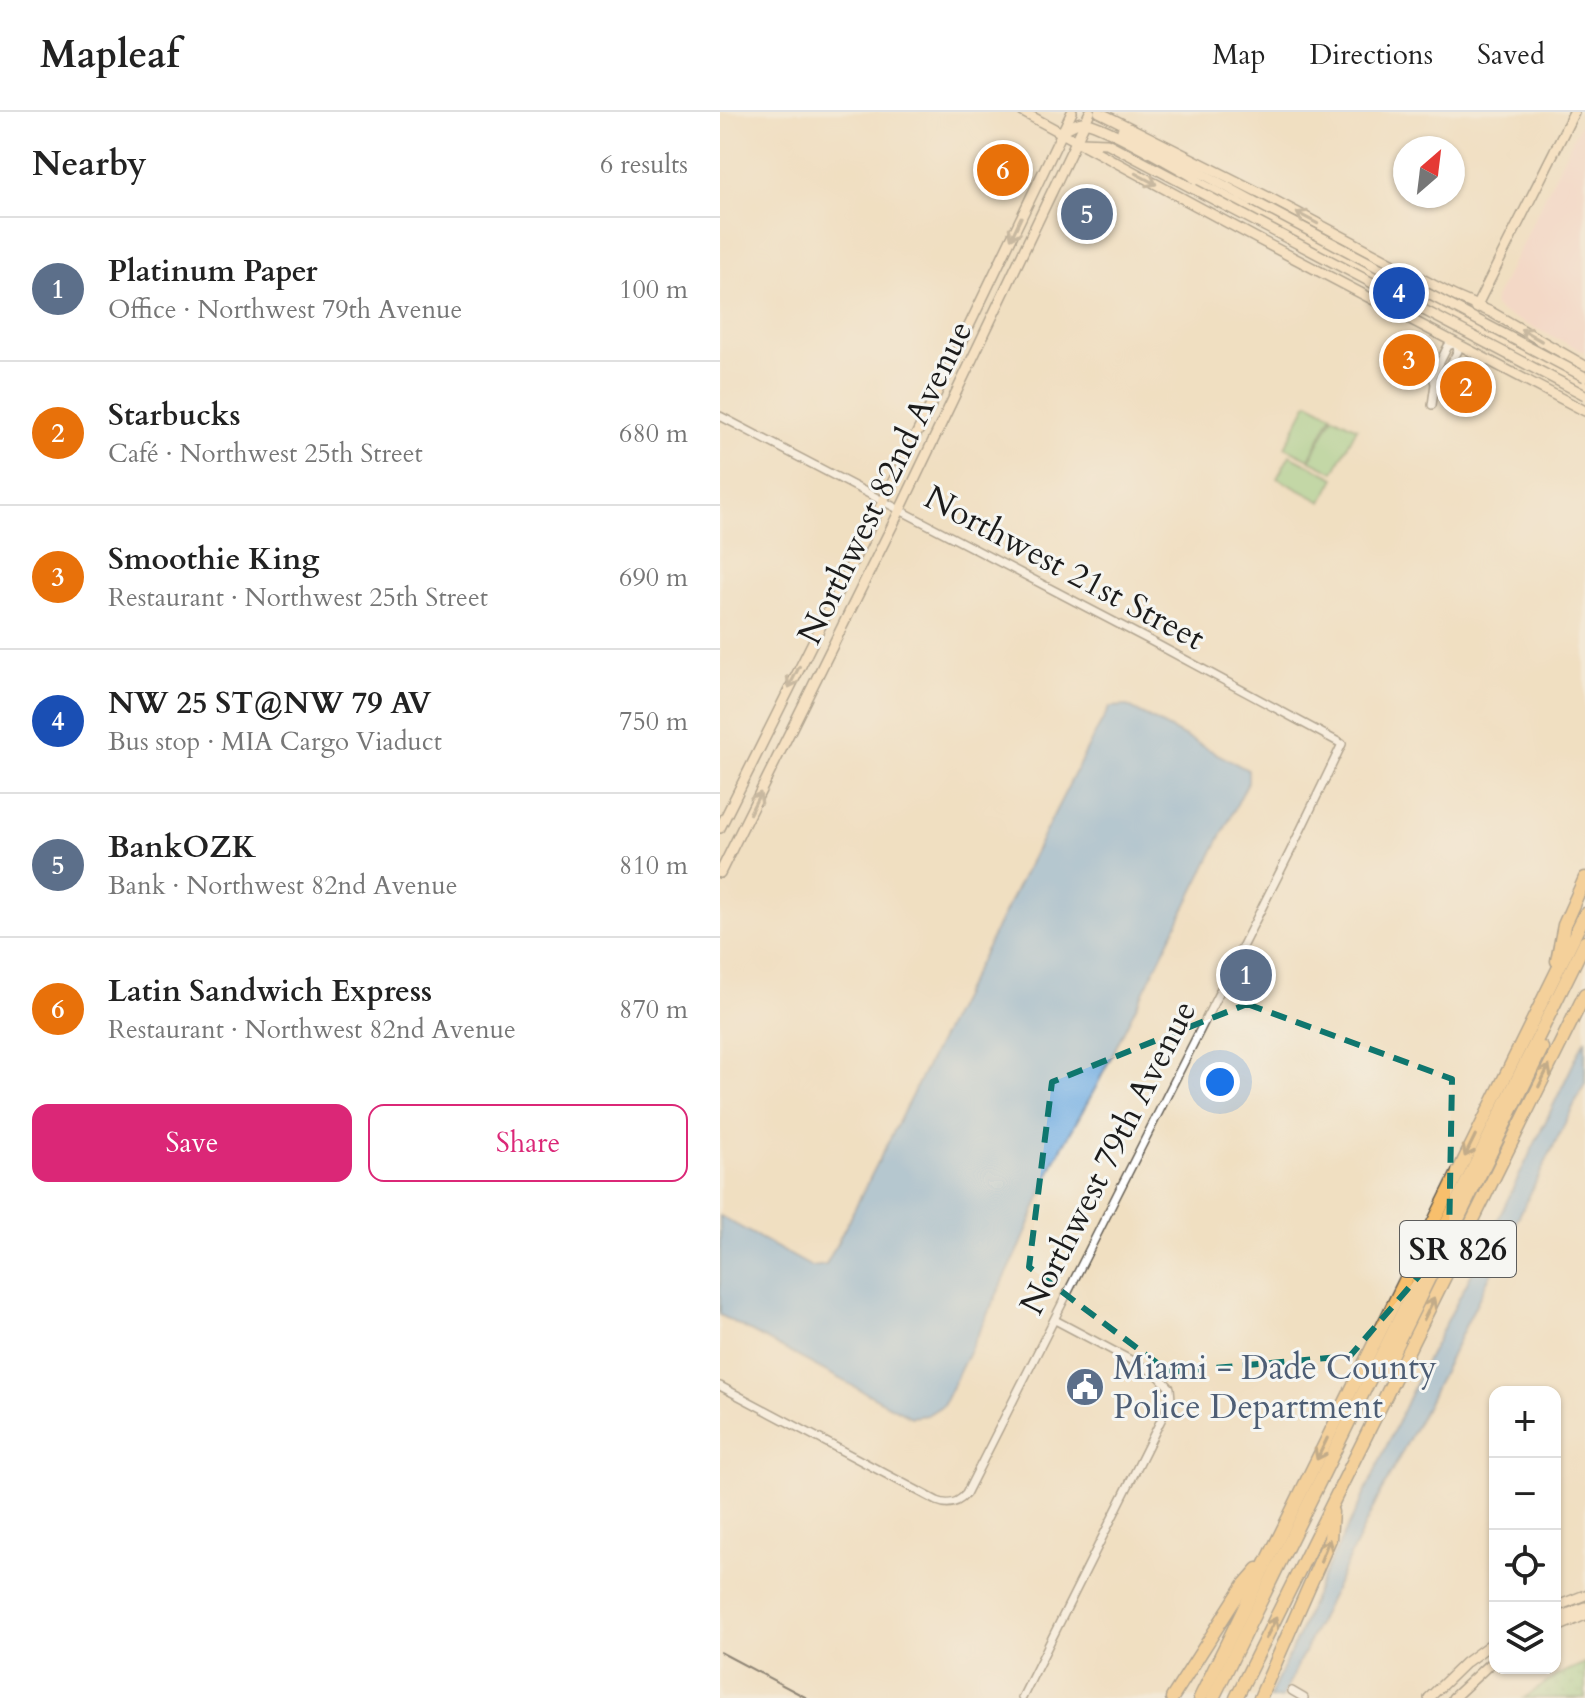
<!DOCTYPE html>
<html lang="en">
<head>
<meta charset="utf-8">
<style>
	:root { --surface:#fff; --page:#f6f6f6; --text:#222; --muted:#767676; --line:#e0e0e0; --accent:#db2777 }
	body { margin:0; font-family:Cardo,serif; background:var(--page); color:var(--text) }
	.controls { position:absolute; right:24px; bottom:24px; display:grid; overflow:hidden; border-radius:16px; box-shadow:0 2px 6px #0004 }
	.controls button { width:72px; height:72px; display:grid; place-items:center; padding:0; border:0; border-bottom:2px solid var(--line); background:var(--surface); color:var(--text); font:40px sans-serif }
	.compass { position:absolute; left:673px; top:24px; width:72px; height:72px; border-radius:50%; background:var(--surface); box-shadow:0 2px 6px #0004; rotate:28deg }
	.you { position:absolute; left:500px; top:970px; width:28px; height:28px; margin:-20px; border:6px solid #fff; border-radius:50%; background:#1a73e8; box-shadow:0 0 0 12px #1a73e833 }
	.badge { display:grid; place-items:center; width:52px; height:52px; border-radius:50%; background:var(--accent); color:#fff; font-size:26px; font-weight:700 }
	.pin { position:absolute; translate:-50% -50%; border:4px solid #fff; box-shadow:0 2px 8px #0006 }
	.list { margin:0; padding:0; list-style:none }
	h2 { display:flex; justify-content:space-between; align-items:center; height:104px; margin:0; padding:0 32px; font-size:34px }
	h2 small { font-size:26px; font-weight:400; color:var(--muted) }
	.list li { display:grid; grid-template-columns:52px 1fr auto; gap:24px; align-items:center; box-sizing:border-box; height:144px; padding:0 32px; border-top:2px solid var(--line) }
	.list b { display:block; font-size:30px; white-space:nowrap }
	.list p { margin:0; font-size:26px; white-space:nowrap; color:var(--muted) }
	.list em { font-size:26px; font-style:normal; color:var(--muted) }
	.actions { display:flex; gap:16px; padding:24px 32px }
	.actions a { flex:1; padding:18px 0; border:2px solid var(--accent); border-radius:16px; text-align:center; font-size:28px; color:var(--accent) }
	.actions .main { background:var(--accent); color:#fff }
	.icon { flex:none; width:44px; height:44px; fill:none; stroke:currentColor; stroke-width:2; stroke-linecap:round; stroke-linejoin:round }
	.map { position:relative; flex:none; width:865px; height:1586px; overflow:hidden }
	header { display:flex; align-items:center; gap:48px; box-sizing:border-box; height:112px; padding:0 40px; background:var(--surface); border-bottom:2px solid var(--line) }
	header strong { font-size:38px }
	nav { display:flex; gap:44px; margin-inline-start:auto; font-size:28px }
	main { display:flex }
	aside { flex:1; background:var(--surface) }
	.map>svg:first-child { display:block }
	.built { fill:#f7d0cd }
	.grass { fill:url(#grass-dots); stroke:#547551; stroke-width:2 }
	.garden { fill:#8cce86; stroke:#547551; stroke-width:2 }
	.water { fill:#6eaadf; stroke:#45637e; stroke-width:2 }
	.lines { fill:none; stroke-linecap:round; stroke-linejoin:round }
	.street-casing { stroke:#666056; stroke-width:10 }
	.secondary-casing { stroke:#666056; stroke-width:12 }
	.highway-casing { stroke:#666056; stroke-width:15 }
	.street { stroke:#fff; stroke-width:7 }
	.secondary { stroke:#fce5c4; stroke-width:9 }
	.highway { stroke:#f8bf6c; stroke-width:12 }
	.rail { stroke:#1c1c1c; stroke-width:2 }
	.secondary-bridge-casing { stroke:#666056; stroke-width:12; stroke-linecap:butt }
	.secondary-bridge { stroke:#fce5c4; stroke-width:9 }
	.oneway { stroke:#978b78 }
	.oneway2 { stroke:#8a6e44 }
	.marked { fill:none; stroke:#0f766e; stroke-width:6; stroke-dasharray:16 10; stroke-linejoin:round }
	.labels { text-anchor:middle; stroke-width:6; stroke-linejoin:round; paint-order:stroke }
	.shield { fill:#f6f6f2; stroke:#5d5d5c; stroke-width:2 }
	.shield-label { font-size:32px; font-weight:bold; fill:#1c1c1c }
	.street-label { font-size:34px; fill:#1c1c1c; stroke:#f6f6f2 }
	.service-label { font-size:34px; fill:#4e5e75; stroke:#f6f6f2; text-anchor:start }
</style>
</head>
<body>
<header>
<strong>Mapleaf</strong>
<nav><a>Map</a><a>Directions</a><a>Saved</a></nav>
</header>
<main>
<aside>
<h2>Nearby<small>6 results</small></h2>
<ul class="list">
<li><span class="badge" style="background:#5c6f8a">1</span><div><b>Platinum Paper</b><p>Office · Northwest 79th Avenue</p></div><em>100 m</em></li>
<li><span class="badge" style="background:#e8710a">2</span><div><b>Starbucks</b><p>Café · Northwest 25th Street</p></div><em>680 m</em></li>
<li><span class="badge" style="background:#e8710a">3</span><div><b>Smoothie King</b><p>Restaurant · Northwest 25th Street</p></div><em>690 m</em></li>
<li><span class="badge" style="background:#1a4fb4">4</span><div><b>NW 25 ST@NW 79 AV</b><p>Bus stop · MIA Cargo Viaduct</p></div><em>750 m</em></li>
<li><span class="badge" style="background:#5c6f8a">5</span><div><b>BankOZK</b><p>Bank · Northwest 82nd Avenue</p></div><em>810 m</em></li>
<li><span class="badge" style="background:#e8710a">6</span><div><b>Latin Sandwich Express</b><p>Restaurant · Northwest 82nd Avenue</p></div><em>870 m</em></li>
</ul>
<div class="actions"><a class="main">Save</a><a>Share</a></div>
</aside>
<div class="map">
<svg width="865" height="1586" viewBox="0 0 865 1586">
	<defs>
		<pattern id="grass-dots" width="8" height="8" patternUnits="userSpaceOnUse" patternTransform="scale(2)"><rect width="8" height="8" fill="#8cce86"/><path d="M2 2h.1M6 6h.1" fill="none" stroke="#78b073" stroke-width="1.8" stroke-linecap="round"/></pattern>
	</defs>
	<rect width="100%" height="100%" fill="#f6f6f2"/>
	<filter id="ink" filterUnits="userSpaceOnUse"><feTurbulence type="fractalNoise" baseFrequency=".0125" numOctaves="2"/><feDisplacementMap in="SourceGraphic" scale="16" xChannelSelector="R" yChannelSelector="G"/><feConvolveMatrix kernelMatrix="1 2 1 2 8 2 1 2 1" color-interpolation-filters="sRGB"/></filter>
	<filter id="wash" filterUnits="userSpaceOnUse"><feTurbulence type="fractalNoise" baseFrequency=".006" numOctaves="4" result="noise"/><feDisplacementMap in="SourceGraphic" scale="32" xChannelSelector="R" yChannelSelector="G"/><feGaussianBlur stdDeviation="1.8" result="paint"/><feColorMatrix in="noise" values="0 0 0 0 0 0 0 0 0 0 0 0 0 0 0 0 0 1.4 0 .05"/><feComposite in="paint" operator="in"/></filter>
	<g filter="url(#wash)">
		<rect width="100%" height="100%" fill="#f0dfc1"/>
		<polygon class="built" points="865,2 865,240 781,200 774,194 774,189"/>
		<polygon class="grass" points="865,1551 865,1586 804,1586 838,1563"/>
		<g class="garden">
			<polygon points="588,290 612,302 589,347 565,335"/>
			<polygon points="613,304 637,316 614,360 590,348"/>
			<polygon points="570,343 615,366 602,390 557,366"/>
		</g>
		<g class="water">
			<polygon points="407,594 528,658 528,670 376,975 335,1048 301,1133 223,1293 207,1303 191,1305 0,1203 0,1104 92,1155 106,1153 370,631 390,595"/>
			<polygon points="865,927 865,971 793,1116 705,1297 660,1382 562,1586 549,1586 579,1522 601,1468 646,1379 698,1265 749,1167 821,1019 822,1014 823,1015"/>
		</g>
	</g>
	<g filter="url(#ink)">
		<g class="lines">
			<defs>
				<g id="street">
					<polyline points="712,293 715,272 713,264 728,234 736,231 738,239 721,269 715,272"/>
					<path d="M0,304L427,527L622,632L570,740L246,1382C238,1391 229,1394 217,1389L0,1274"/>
					<polyline points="572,1579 584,1586"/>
					<polyline points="302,1586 451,1288 450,1276 437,1262 335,1208"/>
				</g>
				<g id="secondary">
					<polyline points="303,0 534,125 865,299"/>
					<polyline points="379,0 548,85 734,184 771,200 865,254"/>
					<path d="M344,18C350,15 355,11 362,10C380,10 452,53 472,64L480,71L865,274"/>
					<polyline points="402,18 533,89"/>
					<polyline points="361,30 387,31 474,77"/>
					<polyline points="755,197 854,0"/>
					<polyline points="0,716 210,295 352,0"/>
					<polyline points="0,761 180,398 370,0"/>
					<polyline points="835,1495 865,1483"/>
					<polyline points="835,1507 865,1495"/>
					<polyline points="835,1516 865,1503"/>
					<polyline points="709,1586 745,1551 775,1529"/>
					<polyline points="733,1586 775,1547"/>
				</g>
				<g id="highway">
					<polyline points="837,849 844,813 865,766"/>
					<polyline points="663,1260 822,936"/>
					<polyline points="452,1586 524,1473 538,1457"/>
					<polyline points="480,1586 865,802"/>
					<polyline points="493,1586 865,830"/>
					<polyline points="516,1586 865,882"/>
					<polyline points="540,1586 610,1427 612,1400"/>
				</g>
			</defs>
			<use href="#street" class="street-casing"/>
			<use href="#secondary" class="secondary-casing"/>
			<use href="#highway" class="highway-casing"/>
			<use href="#street" class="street"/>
			<use href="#secondary" class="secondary"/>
			<use href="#highway" class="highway"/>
			<polyline class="rail" points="0,1540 87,1586"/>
			<defs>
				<g id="secondary-bridge">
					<polyline points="474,77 865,283"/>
					<polyline points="533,89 865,265"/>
				</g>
			</defs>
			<use href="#secondary-bridge" class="secondary-bridge-casing"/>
			<use href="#secondary-bridge" class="secondary-bridge"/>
		</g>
		<defs><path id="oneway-shaft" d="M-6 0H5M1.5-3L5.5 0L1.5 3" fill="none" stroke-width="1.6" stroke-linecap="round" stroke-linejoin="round" transform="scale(2)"/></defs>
		<g class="oneway">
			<use href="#oneway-shaft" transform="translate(426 67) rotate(28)"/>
			<use href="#oneway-shaft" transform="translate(587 106) rotate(-152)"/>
			<use href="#oneway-shaft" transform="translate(296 116) rotate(115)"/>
			<use href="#oneway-shaft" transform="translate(811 223) rotate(-150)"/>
			<use href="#oneway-shaft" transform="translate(74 565) rotate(117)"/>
			<use href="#oneway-shaft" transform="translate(35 691) rotate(-63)"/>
		</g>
		<g class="oneway2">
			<use href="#oneway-shaft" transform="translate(824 964) rotate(-64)"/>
			<use href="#oneway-shaft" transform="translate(750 1034) rotate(116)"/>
			<use href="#oneway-shaft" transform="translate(709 1197) rotate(-64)"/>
			<use href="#oneway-shaft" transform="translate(602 1337) rotate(116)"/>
			<use href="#oneway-shaft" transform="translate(605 1438) rotate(-68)"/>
			<use href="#oneway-shaft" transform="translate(551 1516) rotate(-63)"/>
		</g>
	</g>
	<path d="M0 0H865V1586H0ZM527,892L732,967L729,1129L630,1244L449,1260L309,1155L332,970Z" fill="#f0dfc1" fill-opacity=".55" fill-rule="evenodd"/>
	<path class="marked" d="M527,892L732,967L729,1129L630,1244L449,1260L309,1155L332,970Z"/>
	<defs>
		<symbol id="civic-disc" viewBox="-11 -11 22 22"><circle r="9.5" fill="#5c6f8a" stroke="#f6f6f2"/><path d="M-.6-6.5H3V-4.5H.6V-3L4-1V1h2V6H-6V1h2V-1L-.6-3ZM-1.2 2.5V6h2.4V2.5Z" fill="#fff"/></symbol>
	</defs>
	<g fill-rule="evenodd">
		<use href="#civic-disc" x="343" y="1253" width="44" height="44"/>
	</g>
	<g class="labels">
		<rect class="shield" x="680" y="1109" width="116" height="56" rx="6"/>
		<g class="shield-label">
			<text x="738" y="1148">SR 826</text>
		</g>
		<g class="street-label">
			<text transform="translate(164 370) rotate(-64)" y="12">Northwest 82nd Avenue</text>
			<text transform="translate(345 455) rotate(28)" y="12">Northwest 21st Street</text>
			<text transform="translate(387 1045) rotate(-63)" y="12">Northwest 79th Avenue</text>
		</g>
		<g class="service-label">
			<text x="393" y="1267">Miami - Dade County<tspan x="393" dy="39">Police Department</tspan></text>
		</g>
	</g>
</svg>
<div class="controls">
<button>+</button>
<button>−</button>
<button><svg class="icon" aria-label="locate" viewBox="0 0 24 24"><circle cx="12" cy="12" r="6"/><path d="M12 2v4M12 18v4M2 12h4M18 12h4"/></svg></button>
<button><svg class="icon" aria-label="layers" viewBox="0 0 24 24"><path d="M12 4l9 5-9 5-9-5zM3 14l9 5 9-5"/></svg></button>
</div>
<svg class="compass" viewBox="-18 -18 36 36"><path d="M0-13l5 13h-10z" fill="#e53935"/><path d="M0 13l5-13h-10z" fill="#767676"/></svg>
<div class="you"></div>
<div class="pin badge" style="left:526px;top:863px;background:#5c6f8a">1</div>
<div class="pin badge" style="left:746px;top:275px;background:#e8710a">2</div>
<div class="pin badge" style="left:689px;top:248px;background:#e8710a">3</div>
<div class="pin badge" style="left:679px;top:181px;background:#1a4fb4">4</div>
<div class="pin badge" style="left:367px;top:102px;background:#5c6f8a">5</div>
<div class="pin badge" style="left:283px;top:58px;background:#e8710a">6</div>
</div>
</main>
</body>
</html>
